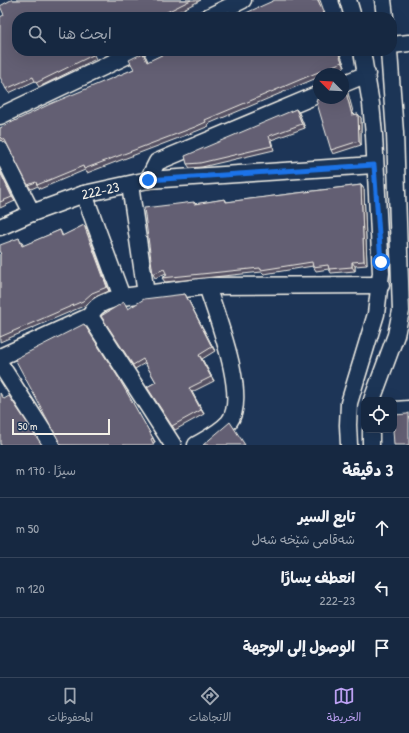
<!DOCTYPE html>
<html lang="ar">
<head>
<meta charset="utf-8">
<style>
	:root { --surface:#162841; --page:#23344c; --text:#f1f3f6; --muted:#9ea6b1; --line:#35445a; --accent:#bca0f2 }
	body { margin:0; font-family:"Patrick Hand","Playpen Sans Arabic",sans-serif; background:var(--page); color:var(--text); direction:rtl }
	.controls { position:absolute; right:12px; bottom:12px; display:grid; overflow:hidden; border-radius:8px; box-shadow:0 4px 16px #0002 }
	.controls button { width:36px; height:36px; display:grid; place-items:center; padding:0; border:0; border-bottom:1px solid var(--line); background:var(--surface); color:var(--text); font:20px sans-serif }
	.compass { position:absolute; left:313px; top:68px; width:36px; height:36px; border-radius:50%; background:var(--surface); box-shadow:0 4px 16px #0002; rotate:294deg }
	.scale { position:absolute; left:12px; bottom:10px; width:98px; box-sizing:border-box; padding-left:4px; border:2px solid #f4f1e8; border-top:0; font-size:11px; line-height:14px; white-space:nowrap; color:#f4f1e8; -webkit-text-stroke:3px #1d3557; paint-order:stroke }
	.stop { position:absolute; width:12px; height:12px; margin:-9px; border:3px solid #1a73e8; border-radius:50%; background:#fff }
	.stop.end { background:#1a73e8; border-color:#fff; box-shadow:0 1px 4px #0008 }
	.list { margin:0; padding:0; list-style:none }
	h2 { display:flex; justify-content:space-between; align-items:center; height:52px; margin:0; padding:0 16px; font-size:17px }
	h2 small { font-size:13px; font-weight:400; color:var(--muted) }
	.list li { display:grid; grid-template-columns:26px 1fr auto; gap:12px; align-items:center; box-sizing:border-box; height:60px; padding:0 16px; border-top:1px solid var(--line) }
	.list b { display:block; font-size:15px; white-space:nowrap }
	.list p { margin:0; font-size:13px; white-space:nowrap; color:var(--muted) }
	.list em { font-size:13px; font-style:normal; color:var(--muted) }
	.icon { flex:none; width:22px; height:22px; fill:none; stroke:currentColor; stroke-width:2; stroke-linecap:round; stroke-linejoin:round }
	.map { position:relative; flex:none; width:409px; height:445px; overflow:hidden; direction:ltr }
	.search { position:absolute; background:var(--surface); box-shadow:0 4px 16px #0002; left:12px; right:12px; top:12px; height:44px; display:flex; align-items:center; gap:10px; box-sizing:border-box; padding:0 14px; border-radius:16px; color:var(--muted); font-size:15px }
	.sheet { height:232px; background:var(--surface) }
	nav { display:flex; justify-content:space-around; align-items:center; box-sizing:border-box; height:56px; border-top:1px solid var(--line); background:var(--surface); font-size:11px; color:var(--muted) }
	nav a { display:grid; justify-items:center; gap:2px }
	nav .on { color:var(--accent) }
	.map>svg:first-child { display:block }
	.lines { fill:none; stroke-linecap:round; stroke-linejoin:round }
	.minor-casing { stroke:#f4f1e8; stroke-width:19 }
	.minor { stroke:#1d3557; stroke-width:16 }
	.wall { fill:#555163; stroke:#f4f1e8 }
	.shaded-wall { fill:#454250; stroke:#f4f1e8 }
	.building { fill:#635e73; stroke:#f4f1e8 }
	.route { stroke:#1a73e8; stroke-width:5 }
	.labels { text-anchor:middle; stroke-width:3.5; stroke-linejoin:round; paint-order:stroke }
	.street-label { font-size:14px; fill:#f4f1e8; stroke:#1d3557 }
</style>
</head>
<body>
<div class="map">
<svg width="409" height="445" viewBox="0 0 409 445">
	<rect width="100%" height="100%" fill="#1d3557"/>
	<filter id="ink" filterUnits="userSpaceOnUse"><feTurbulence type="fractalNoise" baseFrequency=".025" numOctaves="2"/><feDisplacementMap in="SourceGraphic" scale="8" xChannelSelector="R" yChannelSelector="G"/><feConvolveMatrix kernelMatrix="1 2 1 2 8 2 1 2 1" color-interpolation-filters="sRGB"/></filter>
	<g filter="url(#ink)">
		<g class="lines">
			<defs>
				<g id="minor">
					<polyline points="348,0 353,17"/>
					<polyline points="383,0 385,17"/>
					<polyline points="208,17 243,0"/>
					<polyline points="392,45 409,43"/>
					<polyline points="343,84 367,74"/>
					<polyline points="0,116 137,51"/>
					<polyline points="0,149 32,213"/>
					<polyline points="148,180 157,162 319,94"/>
					<polyline points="130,185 146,294"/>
					<polyline points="84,194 122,297 207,286 381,285"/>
					<path id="s1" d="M0,227L32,213L84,194L148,180L374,165"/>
					<path d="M90,316C97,302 108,301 122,297"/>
					<polyline points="0,357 90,316 173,445"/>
					<polyline points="0,364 52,445"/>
					<polyline points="372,400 396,335 401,311 395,133 389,51"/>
					<polyline points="394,410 409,409"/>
					<polyline points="371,430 371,445"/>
					<path d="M196,445C208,438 220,432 229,422C249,397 216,315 207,286"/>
					<polyline points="349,445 348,425 349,403 376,314 381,273 374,135 371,104 362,51"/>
				</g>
			</defs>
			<use href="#minor" class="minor-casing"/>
			<use href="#minor" class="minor"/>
		</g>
		<g class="wall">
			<polygon points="11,0 201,0 168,17 17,17 17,51 92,51 96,59 39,87 35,81 9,93 6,89 4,15"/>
			<polygon points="170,51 339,51 345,67 327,74 319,74 319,77 208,124 209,126 197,131 87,173 85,170 40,189 38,186 31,189 28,185 7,144 1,140 0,140 0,128 134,69 143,53 146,57 148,62"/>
			<polygon points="348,93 353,115 358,114 361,118 361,145 333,154 331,150"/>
			<polygon points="296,109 299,113 305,128 271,140 274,150 202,167 190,168 187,164"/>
			<polygon points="0,170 15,201 0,208"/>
			<polygon points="361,185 364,189 367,265 355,266 355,271 331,273 329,269 316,271 313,266 264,274 262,272 165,282 162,278 167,275 166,273 155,278 153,274 194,202 196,204 225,199 227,202"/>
			<polygon points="84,225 87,229 109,291 95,297 86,305 0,342 0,254 22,242 23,246 60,230 63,236"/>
			<polygon points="185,294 187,298 215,351 202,359 214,381 192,392 204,414 175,430 147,387 156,382 145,363 135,369 101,316 128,309"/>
			<polygon points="120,381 155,442 153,443 61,445"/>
		</g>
		<g class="shaded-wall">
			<polygon points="318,0 320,0 326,17 325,17"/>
			<polygon points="338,51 339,51 345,67 342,62"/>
			<polygon points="143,53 146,57 150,66 147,62"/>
			<polygon points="345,89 348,93 355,119 352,115"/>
			<polygon points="296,109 299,113 305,128 302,124"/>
			<polygon points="358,114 361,118 361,145 359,141"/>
			<polygon points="0,170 15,201 12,197 0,172"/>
			<polygon points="361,185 364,189 367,265 364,261"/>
			<polygon points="84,225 87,229 109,291 107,287"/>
			<polygon points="19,238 22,242 25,250 22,246"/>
			<polygon points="352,262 355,266 355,271 352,267"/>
			<polygon points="185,294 187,298 215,351 212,347"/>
			<polygon points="84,324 120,381 155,442 153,438"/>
			<polygon points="199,355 202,359 214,381 211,377"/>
			<polygon points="189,388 192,392 204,414 201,410"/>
		</g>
		<g class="building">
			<polygon points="11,0 191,0 157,17 17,17 17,51 91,51 93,55 36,83 33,77 6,89 0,77 0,17 4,15 0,6"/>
			<polygon points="275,0 318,0 325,17 237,17"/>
			<polygon points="229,12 231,17 218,17"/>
			<polygon points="170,51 338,51 342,62 205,120 206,122 195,127 84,169 83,166 37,185 36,182 28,185 5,140 0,137 0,128 50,104 134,69 129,60 143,53 147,62"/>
			<polygon points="345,89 352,115 358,114 359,141 331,150 316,100 322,98 343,98 343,90"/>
			<polygon points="296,109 302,124 269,136 272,146 200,163 187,164 185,156"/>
			<polygon points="0,172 12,197 0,202"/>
			<polygon points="361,185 364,261 352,262 352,267 329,269 328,265 313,267 312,262 261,270 260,268 162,278 167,275 164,269 153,274 144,208 194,202 194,204 225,199 226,202"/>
			<polygon points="84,225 107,287 92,293 83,301 0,337 0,254 1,253 0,250 0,245 19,238 22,246 60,230 62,236"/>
			<polygon points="185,294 212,347 199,355 211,377 189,388 201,410 172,426 147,387 156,382 143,359 133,365 101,316 124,302 128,309 144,299"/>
			<polygon points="84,324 118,377 153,438 151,439 154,445 61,445 15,359"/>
			<polygon points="0,393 4,399 9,396 42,445 0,445"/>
			<polygon points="409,413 409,445 394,445 393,430 394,430 394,415 407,414"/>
			<polygon points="230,422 245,445 203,445"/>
		</g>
	</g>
	<g class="lines" filter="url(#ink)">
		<polyline class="route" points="148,180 374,165 381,262"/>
	</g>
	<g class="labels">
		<g class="street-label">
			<text dy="5" stroke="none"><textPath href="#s1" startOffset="107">222-23</textPath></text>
		</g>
	</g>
</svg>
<div class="controls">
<button><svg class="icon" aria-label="locate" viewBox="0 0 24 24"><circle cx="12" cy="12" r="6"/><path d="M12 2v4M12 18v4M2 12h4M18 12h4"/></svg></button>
</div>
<svg class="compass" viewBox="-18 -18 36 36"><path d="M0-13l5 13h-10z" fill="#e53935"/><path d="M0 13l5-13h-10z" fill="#9ea6b1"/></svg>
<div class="scale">50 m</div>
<div class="stop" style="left:381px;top:262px"></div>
<div class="stop end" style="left:148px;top:180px"></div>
<div class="search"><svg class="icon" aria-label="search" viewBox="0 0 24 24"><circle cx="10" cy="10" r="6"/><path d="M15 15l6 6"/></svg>ابحث هنا</div>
</div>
<section class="sheet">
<h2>3 دقيقة<small>سيرًا · 170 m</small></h2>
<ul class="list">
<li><svg class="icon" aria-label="ahead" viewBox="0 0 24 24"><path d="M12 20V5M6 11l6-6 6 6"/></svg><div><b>تابع السير</b><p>شەقامی شێخه‌ شه‌ل</p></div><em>50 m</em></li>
<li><svg class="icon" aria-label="left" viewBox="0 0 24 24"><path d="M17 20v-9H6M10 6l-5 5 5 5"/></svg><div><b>انعطف يسارًا</b><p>222-23</p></div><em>120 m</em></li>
<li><svg class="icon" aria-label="arrive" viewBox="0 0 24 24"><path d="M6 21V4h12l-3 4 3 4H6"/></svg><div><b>الوصول إلى الوجهة</b></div></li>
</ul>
</section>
<nav>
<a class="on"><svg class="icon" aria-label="map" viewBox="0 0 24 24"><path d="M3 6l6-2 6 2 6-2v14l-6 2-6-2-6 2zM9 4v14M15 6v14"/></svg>الخريطة</a>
<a><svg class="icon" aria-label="directions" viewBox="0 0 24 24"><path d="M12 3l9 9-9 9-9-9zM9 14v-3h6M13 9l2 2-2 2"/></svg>الاتجاهات</a>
<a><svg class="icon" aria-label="saved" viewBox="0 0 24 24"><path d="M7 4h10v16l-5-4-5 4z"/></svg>المحفوظات</a>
</nav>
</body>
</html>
